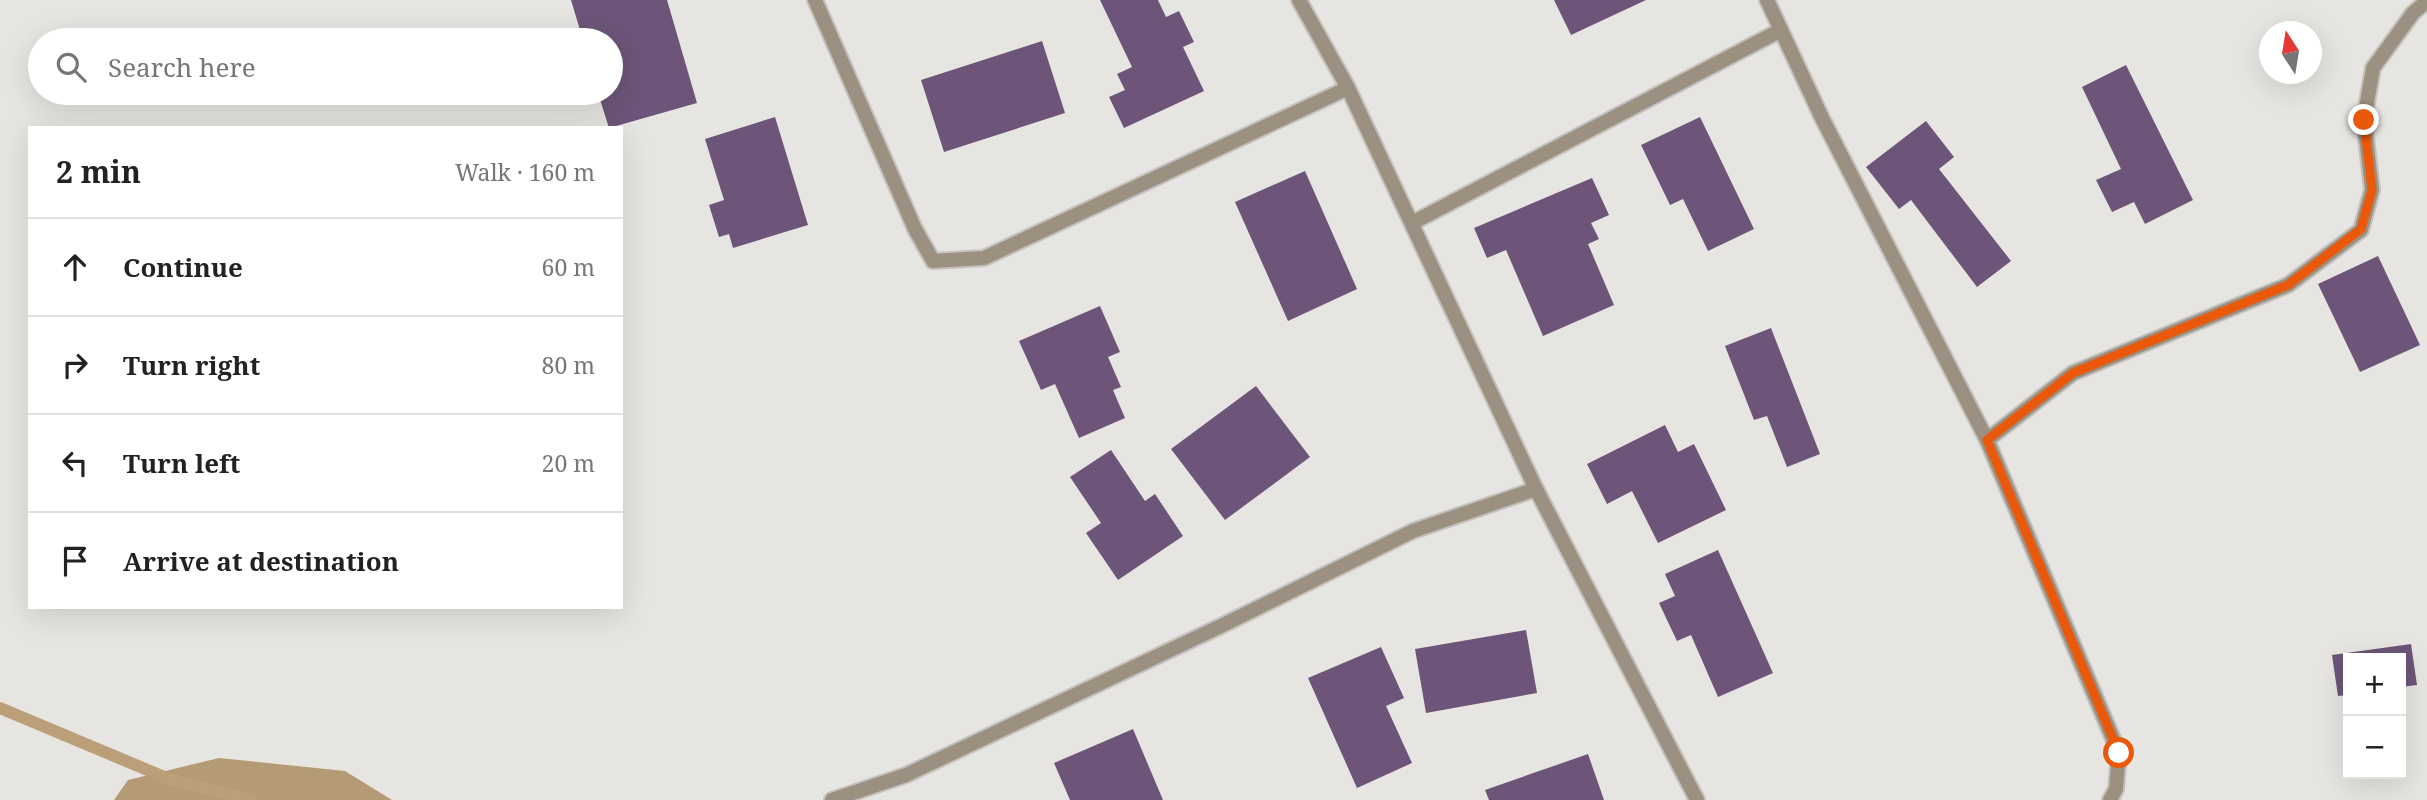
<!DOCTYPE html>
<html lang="en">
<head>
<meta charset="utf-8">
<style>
	:root { --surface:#fff; --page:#f6f6f6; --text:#222; --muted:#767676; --line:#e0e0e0 }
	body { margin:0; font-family:"Noto Serif",serif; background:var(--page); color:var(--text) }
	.controls { position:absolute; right:21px; bottom:21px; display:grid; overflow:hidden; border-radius:0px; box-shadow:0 7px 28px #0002 }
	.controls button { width:63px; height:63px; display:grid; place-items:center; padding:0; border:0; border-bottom:2px solid var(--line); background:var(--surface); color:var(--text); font:35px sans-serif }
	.compass { position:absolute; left:2259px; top:21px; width:63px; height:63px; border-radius:50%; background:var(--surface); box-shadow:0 7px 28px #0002; rotate:348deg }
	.stop { position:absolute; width:21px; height:21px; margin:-16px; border:5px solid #ea580c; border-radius:50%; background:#fff }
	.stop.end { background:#ea580c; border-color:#fff; box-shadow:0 2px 7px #0008 }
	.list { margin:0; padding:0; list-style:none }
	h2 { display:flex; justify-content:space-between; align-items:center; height:91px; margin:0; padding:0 28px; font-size:30px }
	h2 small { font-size:23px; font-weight:400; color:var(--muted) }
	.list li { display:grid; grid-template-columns:46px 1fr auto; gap:21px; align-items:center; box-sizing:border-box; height:98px; padding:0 28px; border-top:2px solid var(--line) }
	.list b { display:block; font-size:26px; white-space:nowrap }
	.list em { font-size:23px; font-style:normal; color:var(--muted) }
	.icon { flex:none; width:38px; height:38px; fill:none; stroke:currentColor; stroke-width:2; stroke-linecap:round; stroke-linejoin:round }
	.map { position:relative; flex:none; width:2427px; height:800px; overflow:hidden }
	.search { position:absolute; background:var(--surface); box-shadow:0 7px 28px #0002; left:28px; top:28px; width:595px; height:77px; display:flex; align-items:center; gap:18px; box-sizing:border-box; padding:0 24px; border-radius:38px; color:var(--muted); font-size:26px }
	.panel { position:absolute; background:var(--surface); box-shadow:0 7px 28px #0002; left:28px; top:126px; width:595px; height:483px; border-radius:0px }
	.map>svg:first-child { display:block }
	.forest { fill:#b59b75 }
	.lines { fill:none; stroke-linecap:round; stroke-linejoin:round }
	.stream { stroke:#ba9f79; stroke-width:12 }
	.building { fill:#6c5578 }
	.minor-casing { stroke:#c3c2be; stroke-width:18 }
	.minor { stroke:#9c9080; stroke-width:14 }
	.route { stroke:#ea580c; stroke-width:9 }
</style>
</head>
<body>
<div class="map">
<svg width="2427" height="800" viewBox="0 0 2427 800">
	<rect width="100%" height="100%" fill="#e7e5e1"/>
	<polygon class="forest" points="219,758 345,771 392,800 114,800 128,780"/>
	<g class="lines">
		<polyline class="stream" points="0,708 169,779 251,800"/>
	</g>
	<g class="building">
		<polygon points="571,0 667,0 697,103 609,128 598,93 611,93 611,40 583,40"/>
		<polygon points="1100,0 1158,0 1166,17 1179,11 1194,42 1183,47 1204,91 1124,128 1109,97 1125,90 1117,74 1132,67"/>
		<polygon points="1554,0 1646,0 1571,35"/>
		<polygon points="1042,41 1065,113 944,152 921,80"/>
		<polygon points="2126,65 2193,200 2145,224 2134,202 2112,212 2096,180 2121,169 2082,87"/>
		<polygon points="775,117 808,225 733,248 729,234 719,237 709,205 724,200 705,139"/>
		<polygon points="1700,117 1754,229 1708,251 1683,199 1670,205 1641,145"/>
		<polygon points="1926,121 1954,157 1939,169 2011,261 1977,287 1911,200 1899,209 1866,167"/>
		<polygon points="1305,171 1357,289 1288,321 1235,202"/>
		<polygon points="1592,178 1609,215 1591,223 1599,239 1588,244 1614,305 1543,336 1506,250 1487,258 1474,228"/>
		<polygon points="2378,256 2420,345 2360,372 2318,284"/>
		<polygon points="1100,306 1120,352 1108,357 1121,387 1113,390 1125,418 1079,438 1055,384 1041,390 1019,341"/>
		<polygon points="1771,328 1820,454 1787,467 1767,416 1754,420 1725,346"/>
		<polygon points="1256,386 1310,457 1225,520 1171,449"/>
		<polygon points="1665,425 1678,452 1694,444 1726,510 1658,543 1632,491 1607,504 1587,464"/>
		<polygon points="1111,450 1145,501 1155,494 1183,536 1118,580 1086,533 1101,523 1070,477"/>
		<polygon points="1718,550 1773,673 1718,697 1691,635 1677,641 1659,603 1675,596 1665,574"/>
		<polygon points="1526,630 1537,693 1426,713 1415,649"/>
		<polygon points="2411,644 2417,685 2401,687 2401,658 2348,658 2348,695 2338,696 2332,655"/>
		<polygon points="1381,647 1404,698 1386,706 1412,763 1357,788 1308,678"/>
		<polygon points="1133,729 1163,800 1070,800 1054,763"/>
		<polygon points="1588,754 1604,800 1489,800 1485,790"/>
	</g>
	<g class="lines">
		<defs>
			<g id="minor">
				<polyline points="815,0 915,229 933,261 984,258 1348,88"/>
				<polyline points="1299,0 1348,88 1536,489 1697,800"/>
				<polyline points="1767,0 1822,118 1987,440 2119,753 2116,789 2110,800"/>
				<polyline points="1412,223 1781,30"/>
				<polyline points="1987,440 2073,373 2288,285 2361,230 2372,190 2364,120 2373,68 2413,13 2427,1"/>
				<polyline points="832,800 906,775 1221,626 1413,531 1536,489"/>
			</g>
		</defs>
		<use href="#minor" class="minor-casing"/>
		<use href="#minor" class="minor"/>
	</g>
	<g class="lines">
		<polyline class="route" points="2119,753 1987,440 2073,373 2288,285 2361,229 2372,190 2364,120"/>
	</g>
</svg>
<div class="controls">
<button>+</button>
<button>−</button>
</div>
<svg class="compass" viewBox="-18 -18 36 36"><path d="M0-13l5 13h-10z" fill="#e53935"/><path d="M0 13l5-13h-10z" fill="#767676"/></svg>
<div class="stop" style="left:2119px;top:753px"></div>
<div class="stop end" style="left:2364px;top:120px"></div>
<div class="search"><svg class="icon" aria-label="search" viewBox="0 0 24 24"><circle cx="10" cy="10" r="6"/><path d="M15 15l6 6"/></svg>Search here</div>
<section class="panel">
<h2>2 min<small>Walk · 160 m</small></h2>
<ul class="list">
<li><svg class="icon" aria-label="ahead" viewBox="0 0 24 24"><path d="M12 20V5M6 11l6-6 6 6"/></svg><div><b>Continue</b></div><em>60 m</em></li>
<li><svg class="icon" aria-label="right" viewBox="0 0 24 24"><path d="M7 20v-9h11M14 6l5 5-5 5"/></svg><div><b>Turn right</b></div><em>80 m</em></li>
<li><svg class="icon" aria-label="left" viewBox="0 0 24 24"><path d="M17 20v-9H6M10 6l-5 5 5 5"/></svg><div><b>Turn left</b></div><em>20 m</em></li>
<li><svg class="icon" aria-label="arrive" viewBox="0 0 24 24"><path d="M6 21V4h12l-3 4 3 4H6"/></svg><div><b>Arrive at destination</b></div></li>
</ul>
</section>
</div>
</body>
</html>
